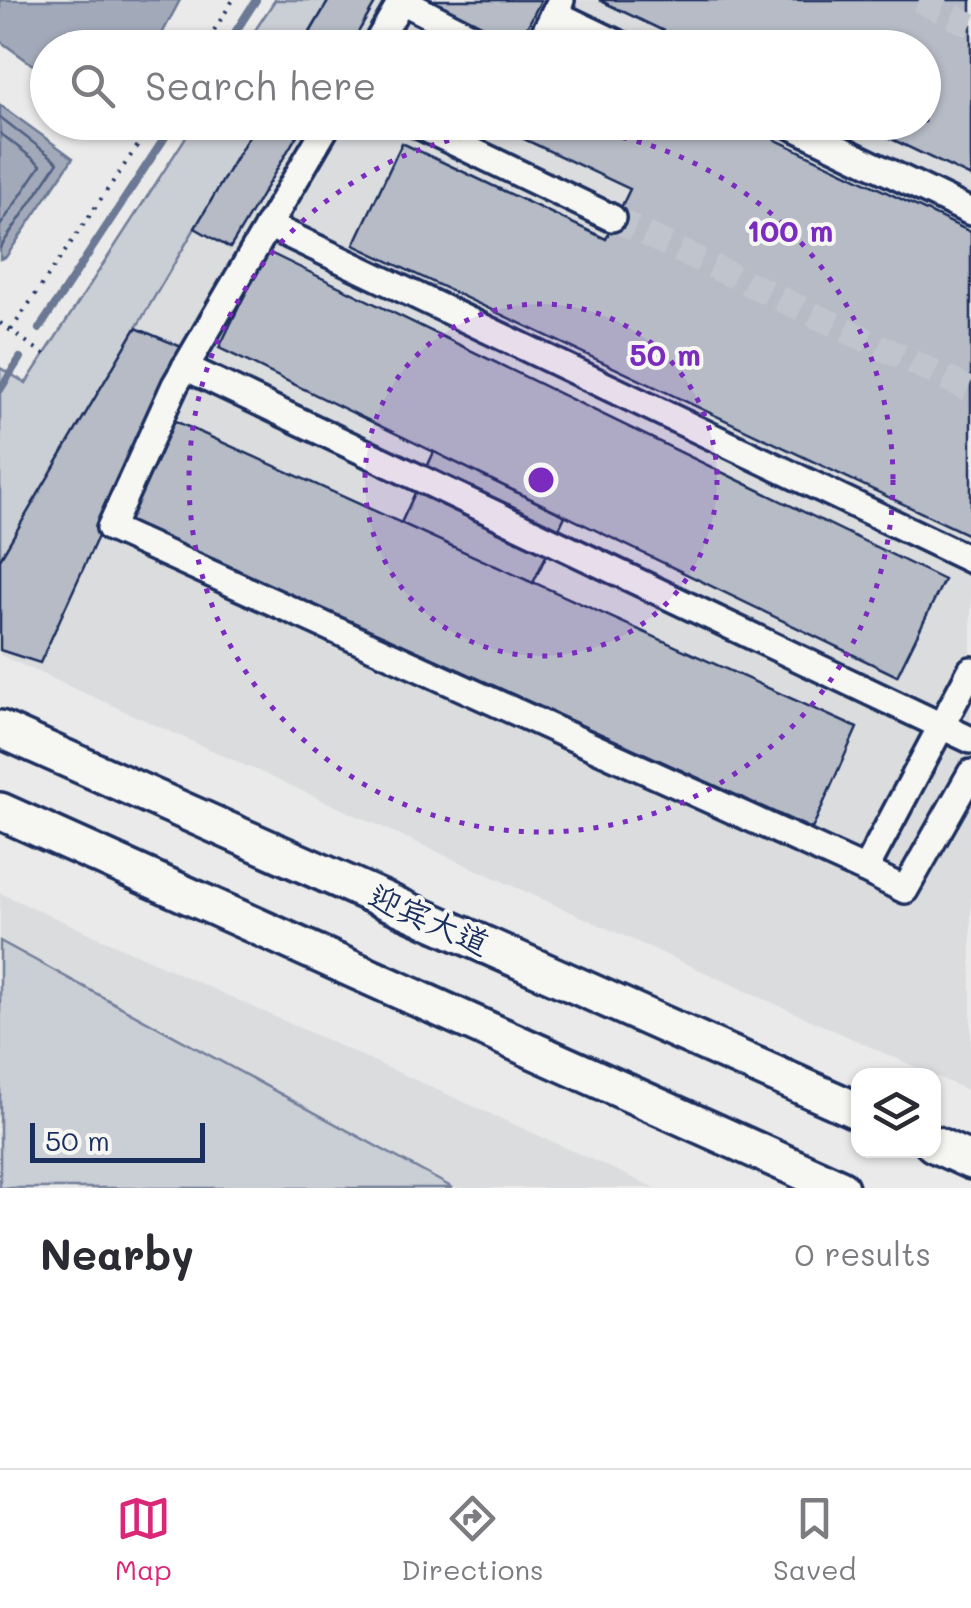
<!DOCTYPE html>
<html lang="en">
<head>
<meta charset="utf-8">
<style>
	:root { --surface:#fff; --page:#f2f2f3; --text:#2b2b33; --muted:#7c7c81; --line:#e1e1e2; --accent:#db2777 }
	body { margin:0; font-family:Mali,"LXGW WenKai TC",sans-serif; background:var(--page); color:var(--text) }
	.controls { position:absolute; right:30px; bottom:30px; display:grid; overflow:hidden; border-radius:20px; box-shadow:0 2px 8px #0004 }
	.controls button { width:90px; height:90px; display:grid; place-items:center; padding:0; border:0; border-bottom:2px solid var(--line); background:var(--surface); color:var(--text); font:50px sans-serif }
	.scale { position:absolute; left:30px; bottom:25px; width:175px; box-sizing:border-box; padding-left:10px; border:5px solid #1b2f5e; border-top:0; font-size:28px; line-height:35px; white-space:nowrap; color:#1b2f5e; -webkit-text-stroke:8px #f6f6f2; paint-order:stroke }
	.list { margin:0; padding:0; list-style:none }
	h2 { display:flex; justify-content:space-between; align-items:center; height:130px; margin:0; padding:0 40px; font-size:42px }
	h2 small { font-size:32px; font-weight:400; color:var(--muted) }
	.icon { flex:none; width:55px; height:55px; fill:none; stroke:currentColor; stroke-width:2; stroke-linecap:round; stroke-linejoin:round }
	.map { position:relative; flex:none; width:971px; height:1188px; overflow:hidden }
	.search { position:absolute; background:var(--surface); box-shadow:0 2px 8px #0004; left:30px; right:30px; top:30px; height:110px; display:flex; align-items:center; gap:25px; box-sizing:border-box; padding:0 35px; border-radius:55px; color:var(--muted); font-size:38px }
	.sheet { height:280px; background:var(--surface) }
	nav { display:flex; justify-content:space-around; align-items:center; box-sizing:border-box; height:140px; border-top:2px solid var(--line); background:var(--surface); font-size:28px; color:var(--muted) }
	nav a { display:grid; justify-items:center; gap:5px }
	nav .on { color:var(--accent) }
	.map>svg:first-child { display:block }
	.built { fill:#dadcde }
	.green { fill:#caced5; stroke:#727e9a; stroke-width:2.5 }
	.water { fill:#a2aaba; stroke:#6c7995; stroke-width:2.5 }
	.lines { fill:none; stroke-linecap:round; stroke-linejoin:round }
	.shore { stroke:#516083; stroke-width:2.5 }
	.stream { stroke:#6c7995; stroke-width:8 }
	.building { fill:#b6bbc6; stroke:#1b2f5e; stroke-width:2.5 }
	.minor-tunnel { stroke:#c0c5cd; stroke-width:25; stroke-dasharray:25 12; stroke-linecap:butt }
	.minor-casing { stroke:#1b2f5e; stroke-width:32 }
	.highway-casing { stroke:#1b2f5e; stroke-width:42 }
	.path { stroke:#1b2f5e; stroke-width:4; stroke-dasharray:2.5 8; stroke-linecap:butt }
	.minor { stroke:#f6f6f2; stroke-width:25 }
	.highway { stroke:#f6f6f2; stroke-width:35 }
	.ring { fill:none; stroke:#7b2cbf; stroke-width:5; stroke-dasharray:5 10 }
	.labels { text-anchor:middle; stroke-width:8; stroke-linejoin:round; paint-order:stroke }
	.street-label { font-size:32px; fill:#1b2f5e; stroke:#f6f6f2 }
	.centre { fill:#7b2cbf; stroke:#f6f6f2; stroke-width:5 }
	.ring-label { font-size:30px; text-anchor:middle; font-weight:bold; fill:#7b2cbf; stroke:#f6f6f2; stroke-width:8; stroke-linejoin:round; paint-order:stroke }
</style>
</head>
<body>
<div class="map">
<svg width="971" height="1188" viewBox="0 0 971 1188">
	<rect width="100%" height="100%" fill="#e9eae9"/>
	<filter id="ink" filterUnits="userSpaceOnUse"><feTurbulence type="fractalNoise" baseFrequency=".01" numOctaves="2"/><feDisplacementMap in="SourceGraphic" scale="20" xChannelSelector="R" yChannelSelector="G"/><feConvolveMatrix kernelMatrix="1 2 1 2 8 2 1 2 1" color-interpolation-filters="sRGB"/></filter>
	<g filter="url(#ink)">
		<g class="built">
			<polygon points="329,0 971,0 971,1092 0,655 0,559 257,123 924,122 924,48 301,47"/>
			<polygon points="0,893 655,1188 0,1188"/>
		</g>
		<g class="green">
			<polygon points="275,0 329,0 301,47 244,47"/>
			<polygon points="195,123 257,123 0,559 0,368 26,383"/>
			<polygon points="0,941 453,1188 0,1188"/>
		</g>
		<g class="water">
			<polygon points="0,0 180,0 155,47 48,48 47,75 0,41"/>
			<polygon points="0,105 73,158 6,257 0,259"/>
		</g>
		<g class="lines">
			<g class="shore">
				<polyline points="0,117 58,162 0,248"/>
				<polyline points="0,133 41,165 0,226"/>
			</g>
			<g class="stream">
				<polyline points="225,48 256,0"/>
				<polyline points="39,329 175,122"/>
				<polyline points="0,390 20,358"/>
			</g>
		</g>
		<g class="building">
			<polygon points="329,0 377,0 349,48 301,48"/>
			<polygon points="424,0 541,0 517,47"/>
			<polygon points="599,0 971,0 971,177 856,122 924,122 924,48 699,48"/>
			<polygon points="257,122 305,122 230,248 195,228"/>
			<polygon points="488,122 738,122 971,232 971,536 354,245 402,143 606,239 630,189"/>
			<polygon points="266,251 944,580 897,676 219,348"/>
			<polygon points="136,328 184,348 40,663 0,650 0,559"/>
			<polygon points="166,417 857,728 812,829 121,518"/>
			<polygon points="434,452 565,516 533,583 401,523"/>
		</g>
		<g class="lines">
			<g class="minor-tunnel">
				<polyline points="919,0 971,25"/>
				<polyline points="612,218 971,390"/>
			</g>
			<defs>
				<g id="minor">
					<polyline points="402,1 494,48"/>
					<polyline points="554,13 627,48"/>
					<polyline points="374,48 402,0"/>
					<polyline points="537,48 561,0"/>
					<polyline points="329,122 175,385 110,528 865,870"/>
					<polyline points="412,122 612,218"/>
					<polyline points="784,122 971,212"/>
					<polyline points="268,225 971,560"/>
					<polyline points="185,367 971,740"/>
					<polyline points="971,670 865,870 905,890 971,773"/>
				</g>
				<g id="highway">
					<polyline points="0,729 858,1111"/>
					<polyline points="0,811 840,1188"/>
					<polyline points="934,1144 971,1161"/>
				</g>
			</defs>
			<use href="#minor" class="minor-casing"/>
			<use href="#highway" class="highway-casing"/>
			<g class="path">
				<polyline points="203,48 233,0"/>
				<polyline points="0,323 45,355"/>
				<polyline points="11,330 154,122"/>
			</g>
			<use href="#minor" class="minor"/>
			<use href="#highway" class="highway"/>
		</g>
	</g>
	<circle cx="541" cy="480" r="176" fill="#7b2cbf" fill-opacity=".12"/>
	<g class="ring">
		<circle cx="541" cy="480" r="176"/>
		<circle cx="541" cy="480" r="352"/>
	</g>
	<g class="labels">
		<g class="street-label">
			<text transform="translate(429 920) rotate(24)" y="11">迎宾大道</text>
		</g>
	</g>
	<circle cx="541" cy="480" r="15" class="centre"/>
	<g class="ring-label">
		<text x="790" y="242">100 m</text>
		<text x="665" y="366">50 m</text>
	</g>
</svg>
<div class="controls">
<button><svg class="icon" aria-label="layers" viewBox="0 0 24 24"><path d="M12 4l9 5-9 5-9-5zM3 14l9 5 9-5"/></svg></button>
</div>
<div class="scale">50 m</div>
<div class="search"><svg class="icon" aria-label="search" viewBox="0 0 24 24"><circle cx="10" cy="10" r="6"/><path d="M15 15l6 6"/></svg>Search here</div>
</div>
<section class="sheet">
<h2>Nearby<small>0 results</small></h2>
<ul class="list">
</ul>
</section>
<nav>
<a class="on"><svg class="icon" aria-label="map" viewBox="0 0 24 24"><path d="M3 6l6-2 6 2 6-2v14l-6 2-6-2-6 2zM9 4v14M15 6v14"/></svg>Map</a>
<a><svg class="icon" aria-label="directions" viewBox="0 0 24 24"><path d="M12 3l9 9-9 9-9-9zM9 14v-3h6M13 9l2 2-2 2"/></svg>Directions</a>
<a><svg class="icon" aria-label="saved" viewBox="0 0 24 24"><path d="M7 4h10v16l-5-4-5 4z"/></svg>Saved</a>
</nav>
</body>
</html>
